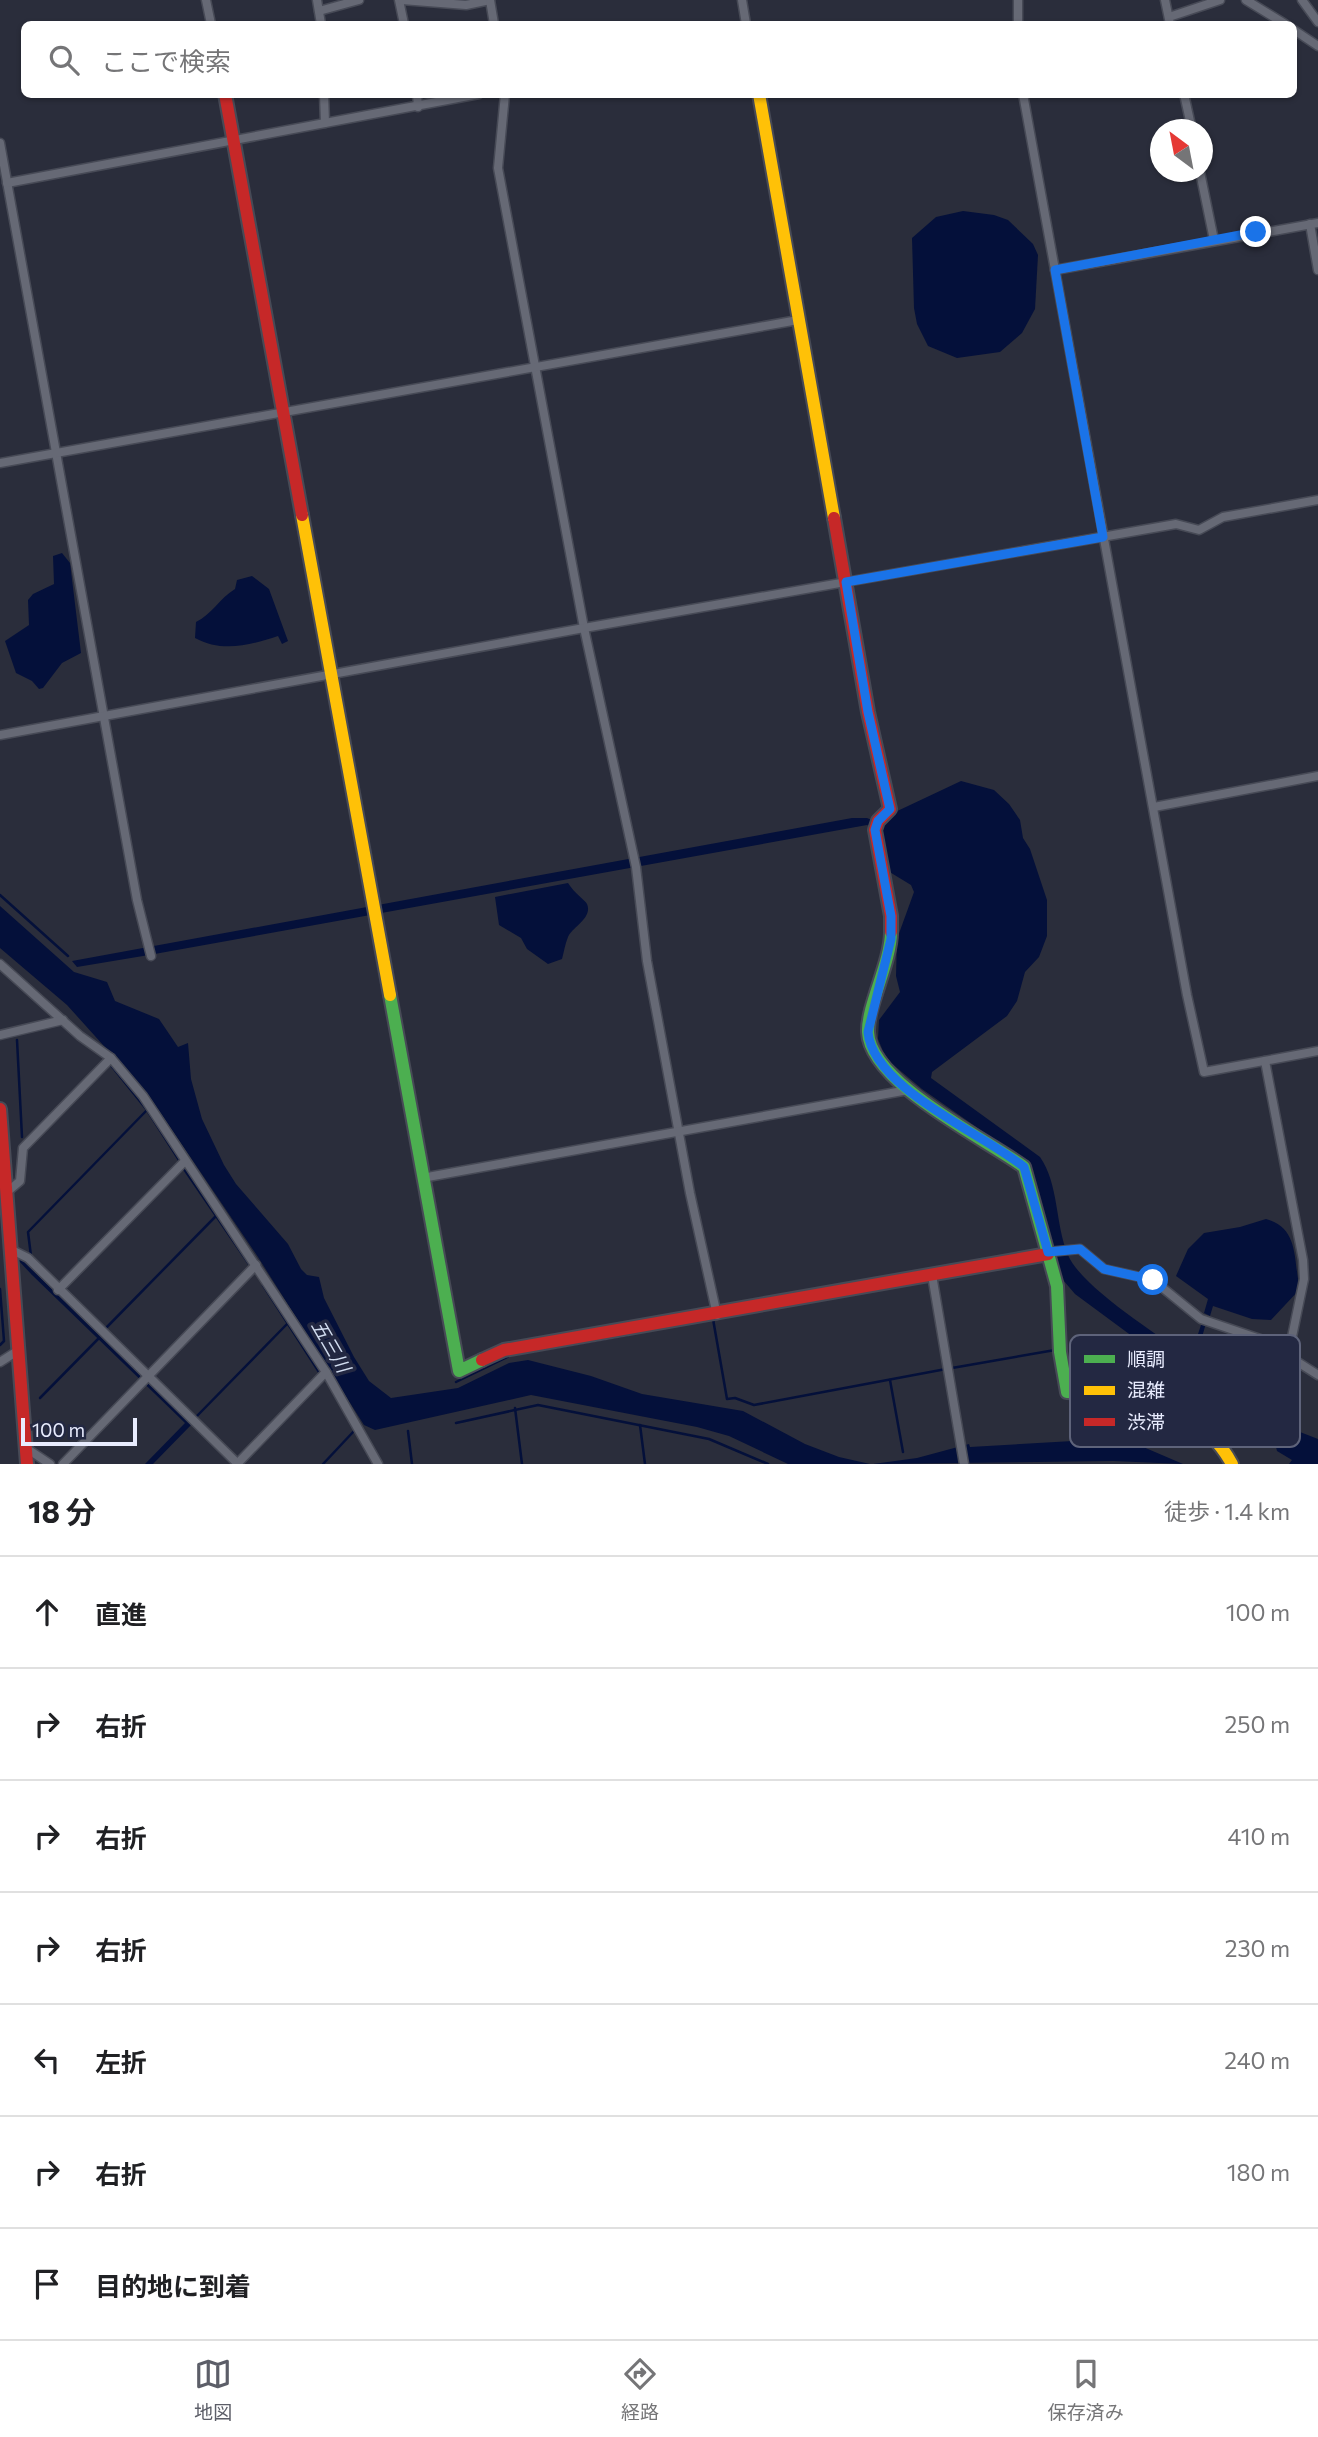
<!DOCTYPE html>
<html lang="ja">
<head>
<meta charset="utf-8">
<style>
	:root { --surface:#fff; --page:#f2f2f2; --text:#202124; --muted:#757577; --line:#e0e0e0; --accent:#5c5e68 }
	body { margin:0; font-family:Commissioner,"Noto Sans JP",sans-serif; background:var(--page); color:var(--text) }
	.compass { position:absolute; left:1150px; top:119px; width:63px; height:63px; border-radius:50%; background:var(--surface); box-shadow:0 2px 5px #0004; rotate:328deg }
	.scale { position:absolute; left:21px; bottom:18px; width:116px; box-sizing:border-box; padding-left:7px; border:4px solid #e8ecfe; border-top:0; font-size:19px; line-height:24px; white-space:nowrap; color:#e8ecfe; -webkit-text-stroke:5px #232842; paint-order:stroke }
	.stop { position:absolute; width:21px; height:21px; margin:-16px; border:5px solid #1a73e8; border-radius:50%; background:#fff }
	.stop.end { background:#1a73e8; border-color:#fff; box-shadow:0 2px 7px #0008 }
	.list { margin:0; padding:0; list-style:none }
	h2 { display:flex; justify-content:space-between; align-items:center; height:91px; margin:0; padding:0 28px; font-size:30px }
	h2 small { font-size:23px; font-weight:400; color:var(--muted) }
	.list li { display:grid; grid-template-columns:46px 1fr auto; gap:21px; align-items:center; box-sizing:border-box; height:112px; padding:0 28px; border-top:2px solid var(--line) }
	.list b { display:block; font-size:26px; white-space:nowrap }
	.list em { font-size:23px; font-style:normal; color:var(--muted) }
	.icon { flex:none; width:38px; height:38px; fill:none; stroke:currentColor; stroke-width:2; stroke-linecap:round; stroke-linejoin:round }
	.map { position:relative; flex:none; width:1318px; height:1464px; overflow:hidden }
	.search { position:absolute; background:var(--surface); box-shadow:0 2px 5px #0004; left:21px; right:21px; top:21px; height:77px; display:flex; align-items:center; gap:18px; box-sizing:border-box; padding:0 24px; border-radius:10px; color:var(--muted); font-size:26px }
	.sheet { height:875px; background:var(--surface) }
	nav { display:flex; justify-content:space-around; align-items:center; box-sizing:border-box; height:98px; border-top:2px solid var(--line); background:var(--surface); font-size:19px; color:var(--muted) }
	nav a { display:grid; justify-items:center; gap:4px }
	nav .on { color:var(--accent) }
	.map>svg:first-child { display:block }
	.water { fill:#04103a }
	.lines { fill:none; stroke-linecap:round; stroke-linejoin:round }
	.stream { stroke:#04103a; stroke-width:2.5 }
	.street-casing { stroke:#474a56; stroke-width:11 }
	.fast-casing { stroke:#474a56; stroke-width:16 }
	.slow-casing { stroke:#474a56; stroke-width:16 }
	.jam-casing { stroke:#474a56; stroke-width:16 }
	.street { stroke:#666975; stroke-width:8 }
	.fast { stroke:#4caf50; stroke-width:12 }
	.slow { stroke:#ffc107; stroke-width:12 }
	.jam { stroke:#c62828; stroke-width:12 }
	.route { stroke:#1a73e8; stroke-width:9 }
	.labels { text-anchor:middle; stroke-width:7; stroke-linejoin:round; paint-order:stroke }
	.water-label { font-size:19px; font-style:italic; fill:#d2ddf0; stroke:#232842 }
	.key { fill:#232842; stroke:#5e637a; stroke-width:2 }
	.key-label { font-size:19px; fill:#e8ecfe }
</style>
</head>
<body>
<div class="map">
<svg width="1318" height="1464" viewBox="0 0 1318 1464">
	<rect width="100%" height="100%" fill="#2a2d3b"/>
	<g class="water">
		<polygon points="963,211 994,215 1008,220 1033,244 1038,255 1035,309 1022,333 1000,352 957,358 928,346 917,324 914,308 912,238 936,217"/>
		<polygon points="62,553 70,563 81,653 62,663 43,688 39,689 32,681 16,673 5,641 29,625 28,600 33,594 54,584 53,556"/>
		<path d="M252,576L269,589L288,641L282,644L278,636C251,645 222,653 195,638L196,622C212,614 220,598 235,589L237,580Z"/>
		<path d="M961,781L994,790L1009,804L1020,820L1023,838L1030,849L1047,900V936L1039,957L1025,972L1017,1001L1007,1016L932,1072L931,1078L1040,1157C1059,1184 1055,1224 1068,1255C1081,1287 1160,1336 1190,1358L1201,1325L1206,1323L1195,1362L1273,1417L1285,1431L1300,1432L1318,1439V1464H1289L1292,1460L1277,1451L1276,1447L1251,1424L1075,1294L1058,1274L1019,1157L922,1089L890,1062L883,1051L878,1039L879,1020L900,992L896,976L897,939L914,892L911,885L888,871L880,831L867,825L149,955L77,967L72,961L852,818H867L881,824L891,814Z"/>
		<path d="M568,883C574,893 585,900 587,904C593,918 572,927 568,937C565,944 564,952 562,959L548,964L527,949L521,938L499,925L495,897Z"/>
		<polygon points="0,906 74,972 107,982 115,1001 159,1019 178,1047 188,1043 191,1079 202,1119 224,1165 236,1184 288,1244 301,1269 307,1275 319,1277 324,1298 354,1357 369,1381 391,1398 458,1388 509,1363 528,1360 591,1376 642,1394 743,1411 805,1444 839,1457 870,1464 788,1464 729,1436 697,1427 531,1395 375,1430 364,1425 258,1257 149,1096 67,1005 0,948"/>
		<path d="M1266,1219C1300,1228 1293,1261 1300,1289L1271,1320L1252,1319L1213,1306L1210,1316L1204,1313L1208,1299L1176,1276L1188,1249L1204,1233L1240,1227Z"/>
		<polygon points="19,1257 192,1424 153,1464 145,1464 185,1423 32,1275 18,1260"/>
		<polygon points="1108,1439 1134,1443 1183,1464 1113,1461 873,1464 917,1458 969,1444 970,1447"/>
	</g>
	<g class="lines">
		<g class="stream">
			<polyline points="0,895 68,956"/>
			<polyline points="17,1040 22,1137"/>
			<polyline points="110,1064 147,1110 179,1160"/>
			<polyline points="184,1169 249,1264"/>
			<polyline points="31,1256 28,1232 147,1110"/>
			<polyline points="263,1285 319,1372"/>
			<polyline points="0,1289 4,1341 0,1345"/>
			<polyline points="713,1319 727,1399 735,1398 754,1405 946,1369"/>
			<polyline points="104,1330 216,1216"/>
			<polyline points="952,1368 1055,1350"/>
			<polyline points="890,1380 903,1452"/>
			<polyline points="456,1382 511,1355 627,1335"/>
			<polyline points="40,1398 99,1338"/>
			<polyline points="515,1408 522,1464"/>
			<polyline points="195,1418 288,1323"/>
			<polyline points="456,1423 538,1405 709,1439 768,1464"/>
			<polyline points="640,1425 645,1464"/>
			<polyline points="408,1431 412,1464"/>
			<polyline points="323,1464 354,1431"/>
		</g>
		<defs>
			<g id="street">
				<polyline points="206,0 211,24"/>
				<polyline points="317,0 321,24"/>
				<polyline points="399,0 404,24"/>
				<polyline points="402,0 466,5 490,0"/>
				<polyline points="490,0 494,24"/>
				<polyline points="742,0 746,24"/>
				<polyline points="1018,0 1018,24"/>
				<polyline points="1165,0 1170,24"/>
				<polyline points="1246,0 1285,24"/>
				<polyline points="1302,0 1318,22"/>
				<polyline points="319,11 359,0"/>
				<polyline points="1169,17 1220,0"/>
				<polyline points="1294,30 1318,46"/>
				<polyline points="324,94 325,123"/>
				<polyline points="417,94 418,107"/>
				<polyline points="505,94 498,168 584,628 636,867 647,961 690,1193 717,1315"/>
				<polyline points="1023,94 1187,995 1204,1072 1318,1051"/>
				<polyline points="1184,94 1192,130"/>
				<polyline points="0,143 137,900 151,956"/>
				<polyline points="1200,172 1214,240"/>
				<polyline points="7,183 479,94"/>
				<polyline points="1310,224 1318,270"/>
				<polyline points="1055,270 1318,223"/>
				<polyline points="0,463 798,320"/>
				<polyline points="0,735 584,628 1176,524 1199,530 1223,517 1318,500"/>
				<polyline points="1154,807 1318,776"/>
				<polyline points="0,964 80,1036 111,1058 143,1096 326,1372 378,1464"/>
				<polyline points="0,1035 63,1020"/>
				<polyline points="1265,1061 1303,1260 1304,1279 1288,1356"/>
				<polyline points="422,1178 908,1090"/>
				<polyline points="7,1192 20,1181 23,1148 111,1058"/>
				<polyline points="12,1250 28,1258 237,1463"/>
				<polyline points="1048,1252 1080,1249 1104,1269 1153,1280 1201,1319 1263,1340 1318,1375"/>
				<polyline points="932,1275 964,1464"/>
				<polyline points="58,1290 185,1161"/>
				<polyline points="0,1362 19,1350"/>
				<polyline points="26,1448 50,1464"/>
				<polyline points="63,1464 256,1265"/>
				<polyline points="237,1464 326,1372"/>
			</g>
			<g id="fast">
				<path d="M891,932C891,962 867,1006 868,1032C870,1083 986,1139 1024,1167L1057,1286L1060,1352L1067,1392L1120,1395"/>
				<polyline points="390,995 459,1371 482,1360"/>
			</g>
			<g id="slow">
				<polyline points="759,94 834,518"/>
				<polyline points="302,515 390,995"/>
				<path d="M1120,1395C1168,1403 1208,1420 1232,1464"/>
			</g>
			<g id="jam">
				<polyline points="225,94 302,515"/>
				<polyline points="834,518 868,712 890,809 878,821 875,830 891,916 891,932"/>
				<polyline points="0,1109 27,1464"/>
				<polyline points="482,1360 504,1350 1048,1254"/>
			</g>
		</defs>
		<use href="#street" class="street-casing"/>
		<use href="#fast" class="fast-casing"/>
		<use href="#slow" class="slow-casing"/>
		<use href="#jam" class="jam-casing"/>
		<use href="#street" class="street"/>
		<use href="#fast" class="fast"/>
		<use href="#slow" class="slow"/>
		<use href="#jam" class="jam"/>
	</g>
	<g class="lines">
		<path class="route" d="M1153,1280L1104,1269L1080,1249L1048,1252L1024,1167C984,1134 873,1089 868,1032L891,939V916L875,830L878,821L890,809L868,712L846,582L1103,537L1055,270L1256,232"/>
	</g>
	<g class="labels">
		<g class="water-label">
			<text transform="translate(331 1346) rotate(60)" y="7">五三川</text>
		</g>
	</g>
	<rect x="1070" y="1335" width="230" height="112" rx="10" class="key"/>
	<rect x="1084" y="1355" width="31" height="8" fill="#4caf50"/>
	<rect x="1084" y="1386" width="31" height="9" fill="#ffc107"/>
	<rect x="1084" y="1418" width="31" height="8" fill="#c62828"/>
	<g class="key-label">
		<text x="1127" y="1366">順調</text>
		<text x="1127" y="1397">混雑</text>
		<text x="1127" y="1429">渋滞</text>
	</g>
</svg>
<svg class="compass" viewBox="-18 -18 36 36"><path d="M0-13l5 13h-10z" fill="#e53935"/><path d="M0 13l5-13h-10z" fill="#757577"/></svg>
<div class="scale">100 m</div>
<div class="stop" style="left:1153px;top:1280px"></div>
<div class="stop end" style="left:1256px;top:232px"></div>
<div class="search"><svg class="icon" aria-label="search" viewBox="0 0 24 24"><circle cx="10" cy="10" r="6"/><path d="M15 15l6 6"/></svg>ここで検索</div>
</div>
<section class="sheet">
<h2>18 分<small>徒歩 · 1.4 km</small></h2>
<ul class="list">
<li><svg class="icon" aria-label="ahead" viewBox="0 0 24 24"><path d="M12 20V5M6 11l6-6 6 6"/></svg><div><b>直進</b></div><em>100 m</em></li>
<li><svg class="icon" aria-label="right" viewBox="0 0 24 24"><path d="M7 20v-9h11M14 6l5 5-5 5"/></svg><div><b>右折</b></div><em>250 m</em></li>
<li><svg class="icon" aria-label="right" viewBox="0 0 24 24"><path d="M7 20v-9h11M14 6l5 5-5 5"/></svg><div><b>右折</b></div><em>410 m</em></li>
<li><svg class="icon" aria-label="right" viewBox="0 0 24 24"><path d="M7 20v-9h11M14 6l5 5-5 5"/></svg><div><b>右折</b></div><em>230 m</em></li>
<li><svg class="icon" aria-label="left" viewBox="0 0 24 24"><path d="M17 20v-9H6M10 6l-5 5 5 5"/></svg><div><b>左折</b></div><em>240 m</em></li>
<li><svg class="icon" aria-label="right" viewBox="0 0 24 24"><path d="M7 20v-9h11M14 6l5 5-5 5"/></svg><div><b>右折</b></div><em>180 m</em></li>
<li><svg class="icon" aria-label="arrive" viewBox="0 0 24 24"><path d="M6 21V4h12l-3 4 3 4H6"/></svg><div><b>目的地に到着</b></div></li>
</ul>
</section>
<nav>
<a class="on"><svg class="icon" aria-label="map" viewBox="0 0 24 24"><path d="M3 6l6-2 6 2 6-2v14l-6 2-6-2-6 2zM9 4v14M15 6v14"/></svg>地図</a>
<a><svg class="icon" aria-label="directions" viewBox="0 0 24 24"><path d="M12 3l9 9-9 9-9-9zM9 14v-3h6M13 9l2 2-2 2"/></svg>経路</a>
<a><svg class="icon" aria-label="saved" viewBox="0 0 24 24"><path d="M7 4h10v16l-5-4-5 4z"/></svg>保存済み</a>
</nav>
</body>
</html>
